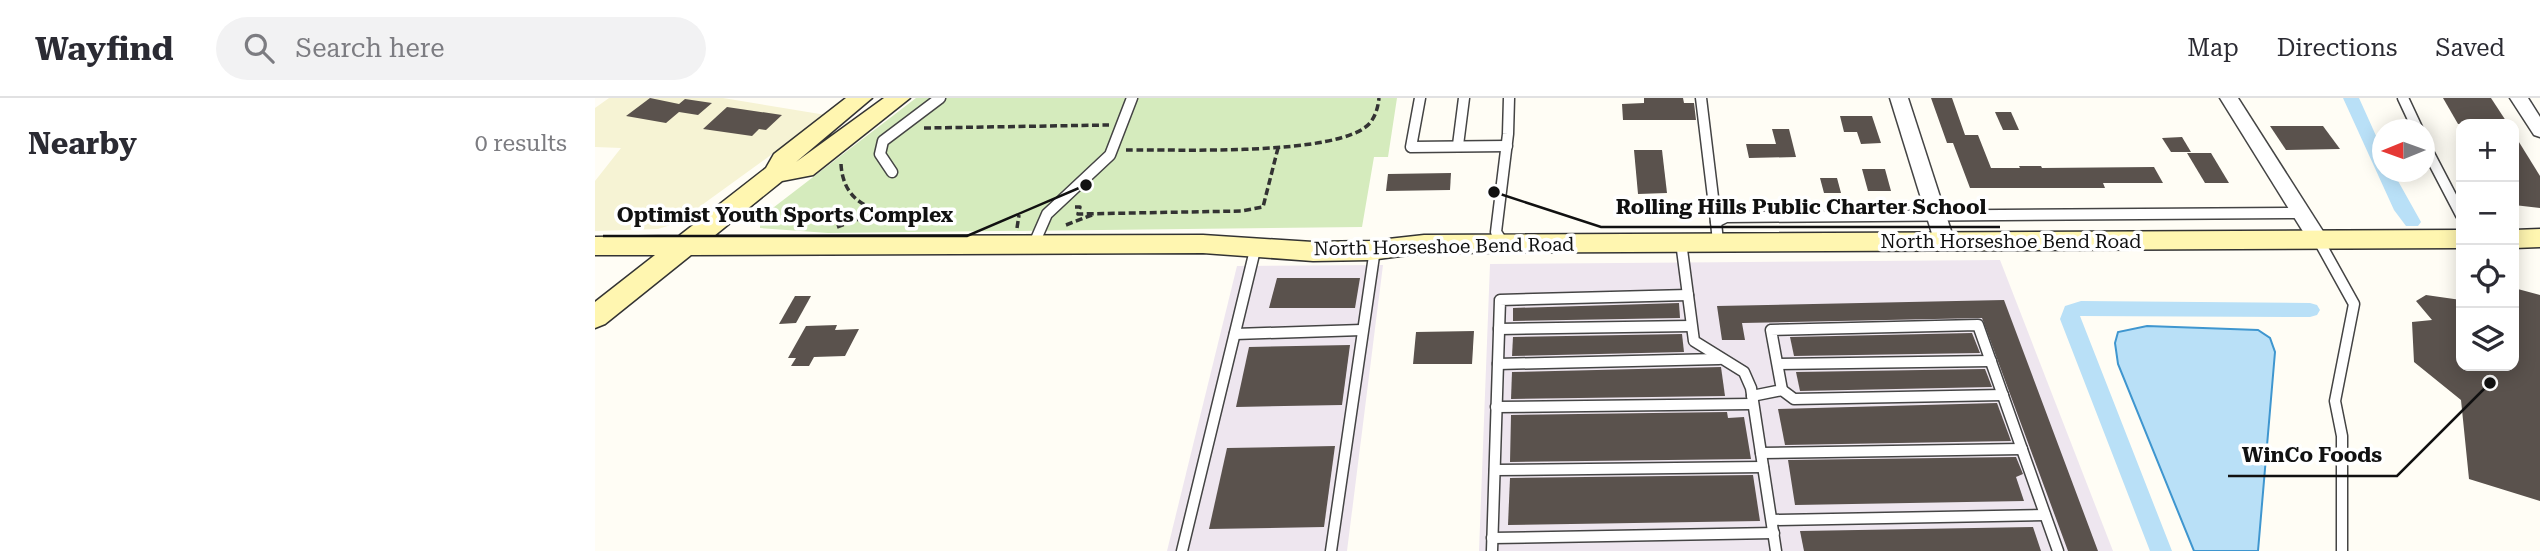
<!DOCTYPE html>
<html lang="en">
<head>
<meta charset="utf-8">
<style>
	:root { --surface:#fff; --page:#f2f2f3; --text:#2b2b33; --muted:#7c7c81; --line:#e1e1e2 }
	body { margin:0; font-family:"Roboto Serif",serif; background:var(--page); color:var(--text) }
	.controls { position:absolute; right:21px; top:21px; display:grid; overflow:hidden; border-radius:14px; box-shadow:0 4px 18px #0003 }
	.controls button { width:63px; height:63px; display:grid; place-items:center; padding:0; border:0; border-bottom:2px solid var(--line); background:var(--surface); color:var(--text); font:35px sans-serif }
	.compass { position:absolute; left:1777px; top:21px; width:63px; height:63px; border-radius:50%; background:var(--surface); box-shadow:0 4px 18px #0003; rotate:269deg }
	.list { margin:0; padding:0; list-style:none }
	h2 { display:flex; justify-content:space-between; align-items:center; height:91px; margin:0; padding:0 28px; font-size:30px }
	h2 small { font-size:23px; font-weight:400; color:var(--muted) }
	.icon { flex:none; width:38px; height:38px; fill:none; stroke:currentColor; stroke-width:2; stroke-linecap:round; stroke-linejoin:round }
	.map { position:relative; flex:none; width:1945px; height:453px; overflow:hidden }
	header { display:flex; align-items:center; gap:42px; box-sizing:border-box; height:98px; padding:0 35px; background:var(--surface); border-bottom:2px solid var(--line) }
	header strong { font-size:33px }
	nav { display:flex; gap:38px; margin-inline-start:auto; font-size:24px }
	.search { width:490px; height:63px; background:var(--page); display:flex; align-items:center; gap:18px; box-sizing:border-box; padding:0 24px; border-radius:38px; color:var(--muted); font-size:26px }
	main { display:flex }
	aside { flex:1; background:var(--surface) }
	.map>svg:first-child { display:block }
	.industrial { fill:#eee6ef }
	.farmland { fill:#f6f3d4 }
	.green { fill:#d5ebbd }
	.water { fill:#b9e0f7; stroke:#3f96cf; stroke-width:2 }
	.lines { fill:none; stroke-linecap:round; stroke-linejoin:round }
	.canal { fill:#b9e0f7; fill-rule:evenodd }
	.building { fill:#5a524d }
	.lane-casing { stroke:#444; stroke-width:13 }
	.street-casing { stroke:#444; stroke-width:3 }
	.secondary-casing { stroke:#333; stroke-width:3 }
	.path { stroke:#333; stroke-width:3.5; stroke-dasharray:7 3.5; stroke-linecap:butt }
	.lane { stroke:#fff; stroke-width:10 }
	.street { fill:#fff; fill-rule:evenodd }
	.secondary { fill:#fff6b0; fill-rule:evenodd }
	.labels { text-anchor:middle; stroke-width:7; stroke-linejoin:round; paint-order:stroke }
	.street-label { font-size:19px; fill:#111; stroke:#fff }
	.leader { fill:none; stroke:#111; stroke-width:2.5 }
	.callout-dot { fill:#111; stroke:#fff; stroke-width:2.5 }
	.callout-label { font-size:21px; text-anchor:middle; font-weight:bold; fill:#111; stroke:#fff; stroke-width:7; stroke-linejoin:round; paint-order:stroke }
</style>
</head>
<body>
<header>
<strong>Wayfind</strong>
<div class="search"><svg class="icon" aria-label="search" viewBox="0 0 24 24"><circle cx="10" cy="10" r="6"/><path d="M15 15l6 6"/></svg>Search here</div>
<nav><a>Map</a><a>Directions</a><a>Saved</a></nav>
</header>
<main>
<aside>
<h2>Nearby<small>0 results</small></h2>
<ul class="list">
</ul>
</aside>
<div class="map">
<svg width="1945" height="453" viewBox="0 0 1945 453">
	<rect width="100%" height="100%" fill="#fffdf5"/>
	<g class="industrial">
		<polygon points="1405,162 1518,453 884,453 895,166"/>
		<polygon points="788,167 752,453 572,453 642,168"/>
	</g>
	<polygon class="farmland" points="14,0 128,0 231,17 82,125 63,131 0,133 0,83 26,50 0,49 0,10"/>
	<polygon class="green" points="321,0 802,0 793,59 779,59 767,129 233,135 165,130 165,122 170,116"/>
	<polygon class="water" points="1552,228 1663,232 1675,240 1680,254 1663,453 1599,453 1523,266 1520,245 1523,234"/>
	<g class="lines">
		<g class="canal">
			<polygon points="1748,0 1764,0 1787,51 1787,74 1798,74 1826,124 1823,128 1811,128 1799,112"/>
			<polygon points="1486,203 1715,205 1722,207 1725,212 1722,217 1715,219 1485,218 1577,453 1555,453 1465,221 1470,208"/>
		</g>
	</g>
	<g class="building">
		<polygon points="55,0 84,6 90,1 117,5 103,17 84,14 71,25 31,18"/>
		<polygon points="1049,0 1088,0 1089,5 1099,5 1101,22 1028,22 1027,6 1049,5"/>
		<polygon points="1336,0 1357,0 1370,37 1383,37 1396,70 1425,70 1424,68 1446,68 1447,70 1559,69 1568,85 1508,85 1510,90 1375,90 1358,45 1352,45"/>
		<polygon points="1848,0 1896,0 1913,26 1863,26"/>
		<polygon points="132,9 187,17 171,32 164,31 157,38 108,31"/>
		<polygon points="1400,14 1416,14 1424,32 1408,32"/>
		<polygon points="1245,18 1277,18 1286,45 1266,46 1262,34 1249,34"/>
		<polygon points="1675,28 1728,28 1745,51 1691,52"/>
		<polygon points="1177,31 1194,31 1201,59 1154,60 1151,46 1181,46"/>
		<polygon points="1919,36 1945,78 1945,110 1919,107"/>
		<polygon points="1587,39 1596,54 1576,54 1567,40"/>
		<polygon points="1039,52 1067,52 1072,95 1043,96"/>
		<polygon points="1592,55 1616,55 1634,85 1610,85"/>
		<polygon points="1267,71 1290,71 1296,93 1273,93"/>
		<polygon points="856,75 855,92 791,93 793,76"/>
		<polygon points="1225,80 1242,80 1246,95 1229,95"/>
		<polygon points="682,180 765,180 760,210 674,210"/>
		<polygon points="1919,190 1945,197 1945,403 1874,381 1866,302 1819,264 1817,224 1837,222 1821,203 1831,197 1866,202 1866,268 1919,268"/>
		<polygon points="200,198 216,198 201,225 184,226"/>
		<polygon points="1409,202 1503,453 1473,453 1387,220 1147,225 1150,242 1127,242 1122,208"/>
		<polygon points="1084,205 1085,220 918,223 918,210"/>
		<polygon points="242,227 240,232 264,231 250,258 219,259 214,268 196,268 201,260 193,260 211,228"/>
		<polygon points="879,233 877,266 818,266 821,234"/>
		<polygon points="1377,235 1385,255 1199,258 1195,239"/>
		<polygon points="1087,236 1089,254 917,258 918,239"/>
		<polygon points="755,247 747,307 641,309 654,249"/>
		<polygon points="1126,269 1130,298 916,301 917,274"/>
		<polygon points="1390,271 1397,289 1205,293 1201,274"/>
		<polygon points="1402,305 1416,343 1190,347 1183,311"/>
		<polygon points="1132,314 1133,320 1149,319 1156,361 915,364 916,317"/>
		<polygon points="740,348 729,429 614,431 632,350"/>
		<polygon points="1421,359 1428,376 1421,379 1429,403 1200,407 1193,362"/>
		<polygon points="1158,377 1165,423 913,427 915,380"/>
		<polygon points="1438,429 1446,453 1209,453 1205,433"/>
	</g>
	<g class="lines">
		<defs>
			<g id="lane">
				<polyline points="825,0 816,49 912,48"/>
				<polyline points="1106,0 1121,124"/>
				<polyline points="1808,0 1823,32"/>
				<polyline points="1829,46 1866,117"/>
				<polyline points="863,47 869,0"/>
				<polyline points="297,74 285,56 288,43 345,0"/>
				<polyline points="1724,143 1759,206 1740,303 1747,338 1747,453"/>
				<polyline points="1086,144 1099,243 1149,274 1156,290 1181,453"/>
				<polyline points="1123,144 1121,124 1131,119 1706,115"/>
				<polyline points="908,145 901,134 913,36 914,0"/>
				<polyline points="438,148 452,116 515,57 537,0"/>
				<polyline points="904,231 1096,228"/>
				<polyline points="640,236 767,232"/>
				<polyline points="903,266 1124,261"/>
				<polyline points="1183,266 1396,263"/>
				<polyline points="1187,292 1199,301 1408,297"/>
				<polyline points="1157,298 1187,292 1176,232 1383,227 1463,453"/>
				<polyline points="901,309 1157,306"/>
				<polyline points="1166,355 1427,351"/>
				<polyline points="900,372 1168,369"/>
				<polyline points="1177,422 1450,417"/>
				<polyline points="897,440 1179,435"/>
				<polyline points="587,453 660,152"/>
				<polyline points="736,453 780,151"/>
				<polyline points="897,453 905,202 1093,197"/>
			</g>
			<g id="street">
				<polygon points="1295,0 1313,0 1359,142 1356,147 1342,147 1339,142"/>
				<polygon points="1625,0 1643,0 1731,138 1734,143 1731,148 1717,148"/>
				<polygon points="1915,0 1933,0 1945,19 1945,39 1939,37"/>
			</g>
			<g id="secondary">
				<polygon points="251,0 277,0 201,64 289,0 315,0 218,77 187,83 119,138 608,137 718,144 775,143 829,137 1866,132 1866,150 829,155 775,162 718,163 608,155 96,157 10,226 0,230 0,204 60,157 0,157 0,139 84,138 171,70 179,56"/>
				<polygon points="1945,131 1945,149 1919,150 1919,132"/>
			</g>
		</defs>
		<use href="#lane" class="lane-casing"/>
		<use href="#street" class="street-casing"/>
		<use href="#secondary" class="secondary-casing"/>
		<g class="path">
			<polyline points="329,30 514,27"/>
			<path d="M531,52C579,51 745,59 775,25C781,17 783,9 784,0"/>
			<path d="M246,66C247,86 256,102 275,109"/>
			<polyline points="480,109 485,109 483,116 646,113 668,109 683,50"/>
			<polyline points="471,127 497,117"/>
			<polyline points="242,129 270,119"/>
			<polyline points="422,130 424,117"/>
		</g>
		<use href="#lane" class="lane"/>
		<use href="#street" class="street"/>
		<use href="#secondary" class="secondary"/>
	</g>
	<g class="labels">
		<g class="street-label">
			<text x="1416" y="150">North Horseshoe Bend Road</text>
			<text transform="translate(849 148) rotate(-1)" y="7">North Horseshoe Bend Road</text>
		</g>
	</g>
	<path class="leader" d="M899 94L1006 129H1405M491 87L372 138H8M1895 285L1802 378H1633"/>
	<g class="callout-dot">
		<circle cx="899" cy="94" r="7"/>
		<circle cx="491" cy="87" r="7"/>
		<circle cx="1895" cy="285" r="7"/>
	</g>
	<g class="callout-label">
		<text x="1206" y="116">Rolling Hills Public Charter School</text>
		<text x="190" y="124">Optimist Youth Sports Complex</text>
		<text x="1717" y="364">WinCo Foods</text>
	</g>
</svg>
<div class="controls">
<button>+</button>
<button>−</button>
<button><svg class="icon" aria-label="locate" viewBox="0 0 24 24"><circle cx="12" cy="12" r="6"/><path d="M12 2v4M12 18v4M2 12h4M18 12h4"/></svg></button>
<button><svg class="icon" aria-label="layers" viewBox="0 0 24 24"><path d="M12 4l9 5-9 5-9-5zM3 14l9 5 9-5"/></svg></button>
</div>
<svg class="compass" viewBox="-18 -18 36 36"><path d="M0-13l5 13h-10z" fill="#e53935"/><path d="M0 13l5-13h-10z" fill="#7c7c81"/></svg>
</div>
</main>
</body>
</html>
